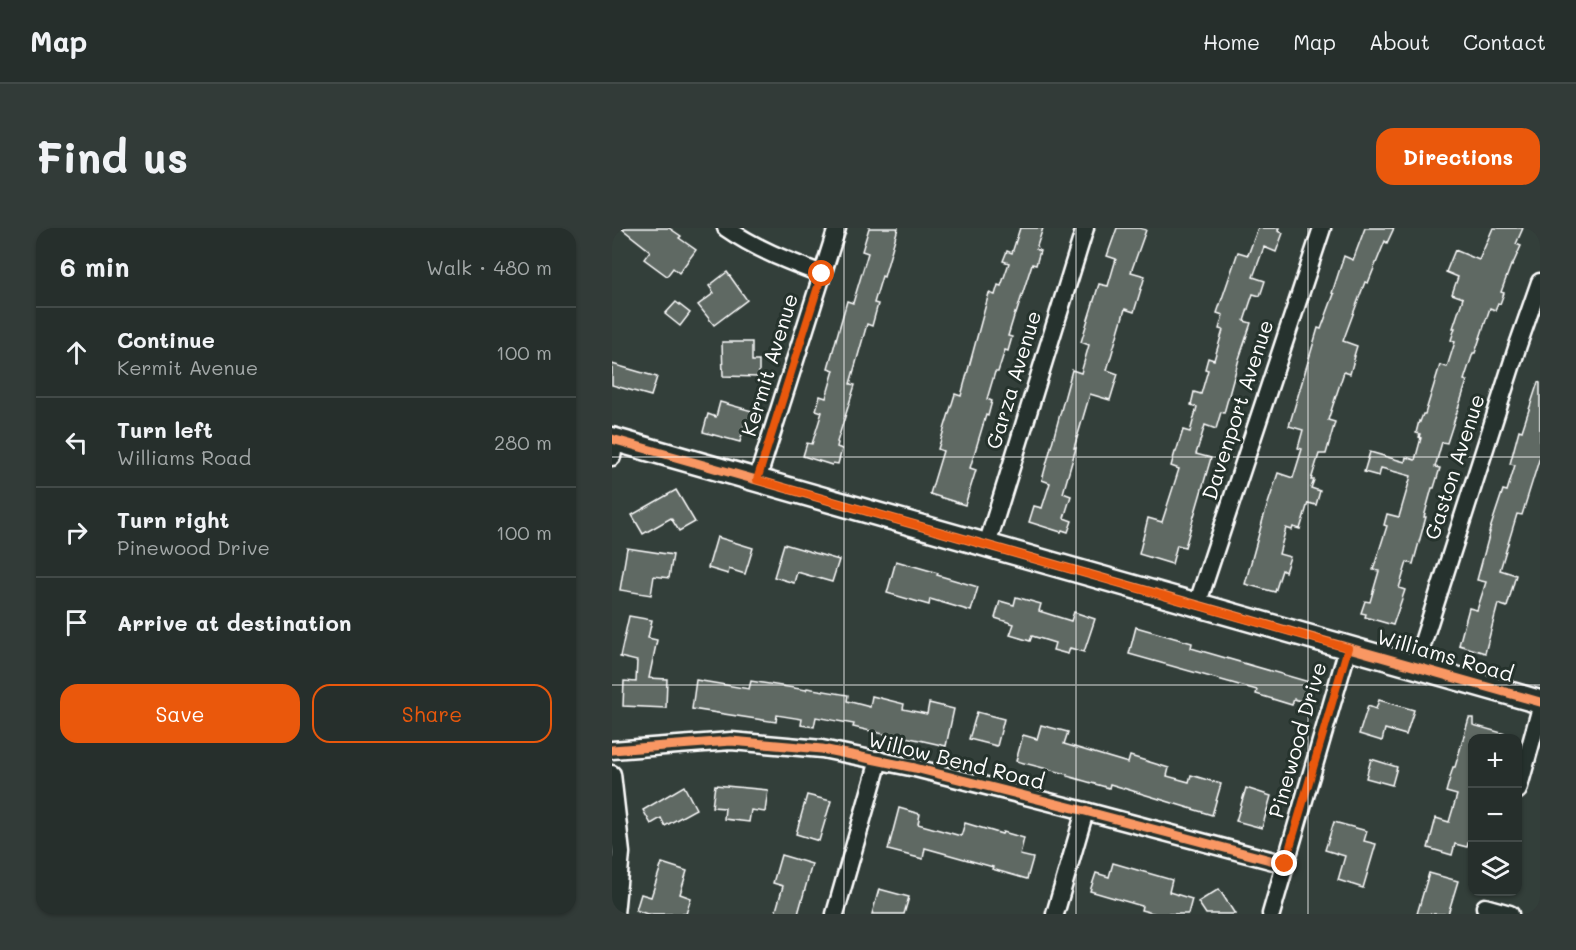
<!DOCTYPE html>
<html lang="en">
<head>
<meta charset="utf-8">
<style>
	:root { --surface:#262f2c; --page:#323b38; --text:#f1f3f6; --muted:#a4a9a9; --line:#424a48; --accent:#ea580c }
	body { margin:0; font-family:Mali,sans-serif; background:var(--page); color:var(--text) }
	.controls { position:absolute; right:18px; bottom:18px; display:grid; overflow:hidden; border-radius:12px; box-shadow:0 2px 4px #0004 }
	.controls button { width:54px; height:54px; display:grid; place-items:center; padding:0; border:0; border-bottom:2px solid var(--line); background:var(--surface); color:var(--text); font:30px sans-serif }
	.stop { position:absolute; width:18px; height:18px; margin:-14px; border:4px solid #ea580c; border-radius:50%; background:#fff }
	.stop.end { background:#ea580c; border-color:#fff; box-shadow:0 2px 6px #0008 }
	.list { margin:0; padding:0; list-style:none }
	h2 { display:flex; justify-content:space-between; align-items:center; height:78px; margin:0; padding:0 24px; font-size:26px }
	h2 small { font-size:20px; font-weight:400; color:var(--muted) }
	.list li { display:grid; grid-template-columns:39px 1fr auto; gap:18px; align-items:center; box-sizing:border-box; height:90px; padding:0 24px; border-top:2px solid var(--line) }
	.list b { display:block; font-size:22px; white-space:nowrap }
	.list p { margin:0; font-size:20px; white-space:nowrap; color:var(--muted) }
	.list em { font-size:20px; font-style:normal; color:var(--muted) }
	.actions { display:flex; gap:12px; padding:18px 24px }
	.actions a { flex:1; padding:14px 0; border:2px solid var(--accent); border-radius:18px; text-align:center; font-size:21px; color:var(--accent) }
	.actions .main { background:var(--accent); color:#fff }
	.icon { flex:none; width:33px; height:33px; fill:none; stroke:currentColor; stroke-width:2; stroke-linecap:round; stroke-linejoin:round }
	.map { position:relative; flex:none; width:928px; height:686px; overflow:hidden; border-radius:18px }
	header { display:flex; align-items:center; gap:36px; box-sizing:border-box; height:84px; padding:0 30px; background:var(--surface); border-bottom:2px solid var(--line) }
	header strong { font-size:28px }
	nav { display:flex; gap:33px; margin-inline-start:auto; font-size:21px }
	.intro { display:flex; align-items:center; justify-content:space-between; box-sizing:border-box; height:144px; padding:0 36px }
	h1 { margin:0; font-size:42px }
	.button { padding:15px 27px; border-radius:18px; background:var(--accent); color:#fff; font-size:21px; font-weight:700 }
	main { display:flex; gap:36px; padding:0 36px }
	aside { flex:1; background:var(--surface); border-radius:18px; box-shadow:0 2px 4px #0004 }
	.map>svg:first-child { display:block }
	.building { fill:#5f6964; stroke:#fff; stroke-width:1.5 }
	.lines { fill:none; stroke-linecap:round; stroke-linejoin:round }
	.street-casing { stroke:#fff; stroke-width:21 }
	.secondary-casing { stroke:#fff; stroke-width:27 }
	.street { stroke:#26332d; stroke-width:16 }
	.secondary { stroke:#26332d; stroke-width:22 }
	.cycleway-casing { stroke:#26332d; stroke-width:13 }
	.cycleway { stroke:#f99763; stroke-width:9 }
	.route { stroke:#ea580c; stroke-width:8 }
	.grid { fill:none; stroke:#fff; stroke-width:1.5; stroke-opacity:0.55 }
	.labels { text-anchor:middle; stroke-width:6; stroke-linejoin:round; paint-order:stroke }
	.street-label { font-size:21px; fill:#fff; stroke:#26332d }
</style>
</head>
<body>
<header>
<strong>Map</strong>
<nav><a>Home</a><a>Map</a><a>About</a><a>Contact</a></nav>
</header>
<div class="intro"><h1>Find us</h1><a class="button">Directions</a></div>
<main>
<aside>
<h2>6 min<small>Walk · 480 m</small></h2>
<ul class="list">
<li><svg class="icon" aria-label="ahead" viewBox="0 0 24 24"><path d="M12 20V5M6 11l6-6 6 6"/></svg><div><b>Continue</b><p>Kermit Avenue</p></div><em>100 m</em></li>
<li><svg class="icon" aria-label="left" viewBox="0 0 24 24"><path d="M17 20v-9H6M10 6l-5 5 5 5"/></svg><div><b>Turn left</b><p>Williams Road</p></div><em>280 m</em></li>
<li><svg class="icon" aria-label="right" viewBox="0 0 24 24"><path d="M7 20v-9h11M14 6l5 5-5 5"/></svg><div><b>Turn right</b><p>Pinewood Drive</p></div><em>100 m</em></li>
<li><svg class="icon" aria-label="arrive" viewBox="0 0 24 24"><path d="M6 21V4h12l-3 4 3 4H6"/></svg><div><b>Arrive at destination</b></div></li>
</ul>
<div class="actions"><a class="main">Save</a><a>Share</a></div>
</aside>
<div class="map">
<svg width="928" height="686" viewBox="0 0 928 686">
	<rect width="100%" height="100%" fill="#333f3a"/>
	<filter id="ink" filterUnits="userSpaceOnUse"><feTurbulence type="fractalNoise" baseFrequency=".0167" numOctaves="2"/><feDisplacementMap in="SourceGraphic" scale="12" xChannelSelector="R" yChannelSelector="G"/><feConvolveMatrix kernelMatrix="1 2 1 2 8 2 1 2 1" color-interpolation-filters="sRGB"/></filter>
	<g filter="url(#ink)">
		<g class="building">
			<polygon points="9,0 57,0 69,8 67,10 84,22 67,45 61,40 55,48 32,31 38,23"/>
			<polygon points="257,0 286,0 272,49 270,48 262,75 266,76 260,98 255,96 238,156 243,157 225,214 226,215 225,219 230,221 226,236 221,235 220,237 191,228 195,215 200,216 210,184 204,182 208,168 214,170 222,142 216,140 235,73 241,75 256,25 250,23"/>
			<polygon points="408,0 431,0 424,21 428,23 424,37 420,36 404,86 403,85 396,108 400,109 396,123 393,122 386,144 383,144 375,171 380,173 376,188 374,187 358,240 364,242 353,277 318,266 331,223 326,221 343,166 349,168 377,65 383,67 386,57 389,58 397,35 391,33 395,23 400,25"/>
			<polygon points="505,0 527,0 534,2 519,44 533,48 522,84 513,81 495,142 506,146 498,172 478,166 462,220 464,220 451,265 459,268 452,290 460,293 456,304 450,302 449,304 417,294 422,278 430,280 438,255 430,252 460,142 469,145 477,117 469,114 487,56 496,58 504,31 495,28"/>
			<polygon points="646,0 667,0 666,3 671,5 664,24 652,19 641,49 653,53 648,68 641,66 632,93 639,95 627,131 612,185 609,184 604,201 593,197 584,226 599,230 573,319 565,317 560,336 527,326 536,290 550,294 567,241 559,238 563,224 564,224 571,202 578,204 585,179 579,177 582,164 589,166 596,142 593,141 596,130 602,132 611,102 607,101 611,87 605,85 626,24 636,27"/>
			<polygon points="753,0 782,0 775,15 773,13 756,55 753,54 731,113 745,118 742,128 743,128 738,146 732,144 716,192 723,194 714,226 707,226 699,252 702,252 699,260 708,263 704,277 696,275 688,301 681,299 680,302 674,300 667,326 678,329 673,344 670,342 663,364 633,356 651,291 666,245 681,250 690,221 686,220 691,202 677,198 706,100 709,101 722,66 720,65 732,28 741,32"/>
			<polygon points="881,0 911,0 904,16 909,18 900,38 899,37 889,64 892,65 888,76 886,75 883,82 878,80 863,125 861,125 852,152 855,153 835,215 830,214 823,239 828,240 822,260 820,260 812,289 814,289 801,336 795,334 787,360 793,362 781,397 753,389 754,386 749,385 753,373 758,374 767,343 761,342 775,298 772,297 775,286 787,289 799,248 769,240 767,248 752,244 758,224 793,234 794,229 803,232 809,210 807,209 808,206 804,205 807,193 808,194 811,186 813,186 828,137 835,139 843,114 839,112 843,100 841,100 851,70 840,66 846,49 834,44 843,22 867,32"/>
			<polygon points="115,44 135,72 102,97 86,77 102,65 97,58"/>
			<polygon points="64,74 78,85 68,98 53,86"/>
			<polygon points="110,114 140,114 140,133 147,133 147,149 111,148"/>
			<polygon points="0,136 45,149 39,168 0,157"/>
			<polygon points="926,154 928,155 928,229 910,287 905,286 888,342 904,347 895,379 886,376 873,425 847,417 857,380 865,382 874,354 865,352 878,304 877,304 891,262 895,263 903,237 898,236 907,202 910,203"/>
			<polygon points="108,174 140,183 136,196 133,195 128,214 91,204 96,186 104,189"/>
			<polygon points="64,262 83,294 67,303 59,290 31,306 20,287"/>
			<polygon points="105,309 141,320 133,346 117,341 116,346 96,340"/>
			<polygon points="172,316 227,332 220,354 185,344 182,355 162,349"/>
			<polygon points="15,320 61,327 57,350 42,348 39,367 8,362"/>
			<polygon points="284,333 326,345 325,347 366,359 359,383 318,371 317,377 275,365"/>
			<polygon points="404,369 429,376 427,383 459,393 462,384 483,391 472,424 458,420 456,426 441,422 443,415 420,408 418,413 398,407 402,396 383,390 388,373 402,377"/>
			<polygon points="17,388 40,392 36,410 45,412 37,450 55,451 54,480 11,478 12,453 24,454 25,433 8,429"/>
			<polygon points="524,399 580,415 579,420 697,454 692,474 682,471 680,477 644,466 645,462 517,426"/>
			<polygon points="84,452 137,461 139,453 194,462 195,460 236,467 235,473 258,479 260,468 292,476 291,481 315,486 317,475 342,481 334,518 285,507 284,509 241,499 242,496 204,489 202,499 189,497 190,491 165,487 164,494 80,481"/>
			<polygon points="767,472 802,482 794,507 773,501 770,513 747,506 756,478 764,481"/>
			<polygon points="365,484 392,491 385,518 357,511"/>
			<polygon points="857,490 861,490 861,497 897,507 897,510 861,510 861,599 855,619 843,616 840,627 816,620 824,590 837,594 845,567 834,564 841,539 843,539"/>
			<polygon points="429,497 456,504 452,516 516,535 518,528 557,540 555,548 577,554 579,547 609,556 600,587 498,556 497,560 455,548 455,546 404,533 411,507 425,511"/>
			<polygon points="759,531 785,539 780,557 754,550"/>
			<polygon points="103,557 156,562 153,584 139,582 137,594 112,591 113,580 100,579"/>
			<polygon points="72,558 84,581 53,598 49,590 39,596 31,582"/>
			<polygon points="634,560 659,568 650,600 624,593"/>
			<polygon points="195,567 219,573 207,613 184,606"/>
			<polygon points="287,580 308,586 306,596 349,608 353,595 390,606 391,604 412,610 408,627 421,630 415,651 380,641 381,639 313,620 311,631 276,622"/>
			<polygon points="722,594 755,603 752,613 764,616 751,660 726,652 733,628 713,622"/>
			<polygon points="169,627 200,636 186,686 163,686 171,658 161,655"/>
			<polygon points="50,635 75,643 68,666 79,670 74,686 35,686 24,682 29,666 39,669"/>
			<polygon points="501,635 560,652 557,664 580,671 576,686 544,686 529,682 530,678 478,663 484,645 497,649"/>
			<polygon points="817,645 846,653 836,686 805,686"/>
			<polygon points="267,661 297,669 292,686 260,686"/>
			<polygon points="607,661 623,686 594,686 586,674"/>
		</g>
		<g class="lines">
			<defs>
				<g id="street">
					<path d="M114,0C144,21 176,33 210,46"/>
					<polyline points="0,229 3,212"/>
					<polyline points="145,252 225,0"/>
					<polyline points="375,317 473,0"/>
					<polyline points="585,377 710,0"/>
					<polyline points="803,439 906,117 928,54"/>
					<polyline points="0,522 119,513 210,521 303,540 473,583 673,636"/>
					<polyline points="0,546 9,625 3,686"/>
					<polyline points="906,562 928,483"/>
					<polyline points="873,679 898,686"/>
					<polyline points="223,686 267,532"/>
					<polyline points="443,686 473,583"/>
					<polyline points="659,686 736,420"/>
				</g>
				<polyline id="secondary" points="0,211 928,474"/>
			</defs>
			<use href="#street" class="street-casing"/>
			<use href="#secondary" class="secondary-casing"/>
			<use href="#street" class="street"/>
			<use href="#secondary" class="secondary"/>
			<defs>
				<g id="cycleway">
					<polyline points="0,211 928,474"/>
					<polyline points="0,522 119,513 210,521 303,540 473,583 673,636"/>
				</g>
			</defs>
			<use href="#cycleway" class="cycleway-casing"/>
			<use href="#cycleway" class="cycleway"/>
		</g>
	</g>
	<g class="lines" filter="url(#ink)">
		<polyline class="route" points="210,46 145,252 736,420 673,636"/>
	</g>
	<path class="grid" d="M232,0V686M464,0V686M696,0V686M0,229H928M0,457H928"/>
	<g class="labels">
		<g class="street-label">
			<text transform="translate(158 137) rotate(-73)" y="7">Kermit Avenue</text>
			<text transform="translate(402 152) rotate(-73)" y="7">Garza Avenue</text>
			<text transform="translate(626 182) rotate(-72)" y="7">Davenport Avenue</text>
			<text transform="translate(843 239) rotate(-72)" y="7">Gaston Avenue</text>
			<text transform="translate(833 428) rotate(16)" y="7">Williams Road</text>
			<text transform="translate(686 512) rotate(-74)" y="7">Pinewood Drive</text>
			<text transform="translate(344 533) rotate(14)" y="7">Willow Bend Road</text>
		</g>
	</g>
</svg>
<div class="controls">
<button>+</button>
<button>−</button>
<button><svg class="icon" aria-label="layers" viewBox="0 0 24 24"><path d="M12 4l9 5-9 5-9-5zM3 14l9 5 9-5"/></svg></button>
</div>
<div class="stop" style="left:210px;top:46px"></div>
<div class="stop end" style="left:673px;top:636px"></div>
</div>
</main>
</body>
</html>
